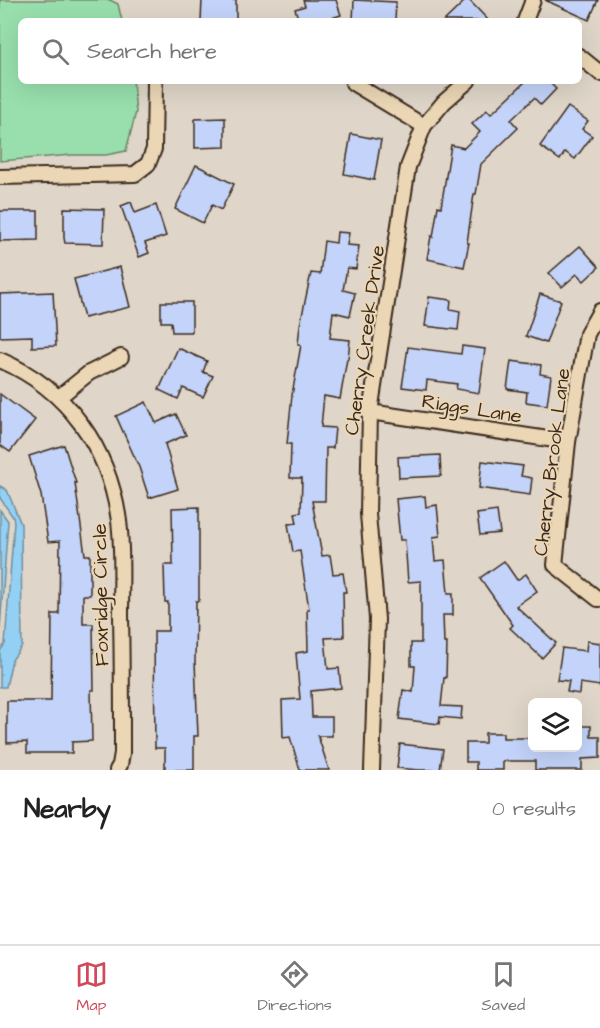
<!DOCTYPE html>
<html lang="en">
<head>
<meta charset="utf-8">
<style>
	:root { --surface:#fff; --page:#f2f2f2; --text:#222; --muted:#767676; --line:#e0e0e0; --accent:#d1495b }
	body { margin:0; font-family:"Architects Daughter",sans-serif; background:var(--page); color:var(--text) }
	.controls { position:absolute; right:18px; bottom:18px; display:grid; overflow:hidden; border-radius:9px; box-shadow:0 6px 24px #0002 }
	.controls button { width:54px; height:54px; display:grid; place-items:center; padding:0; border:0; border-bottom:2px solid var(--line); background:var(--surface); color:var(--text); font:30px sans-serif }
	.list { margin:0; padding:0; list-style:none }
	h2 { display:flex; justify-content:space-between; align-items:center; height:78px; margin:0; padding:0 24px; font-size:26px }
	h2 small { font-size:20px; font-weight:400; color:var(--muted) }
	.icon { flex:none; width:33px; height:33px; fill:none; stroke:currentColor; stroke-width:2; stroke-linecap:round; stroke-linejoin:round }
	.map { position:relative; flex:none; width:600px; height:770px; overflow:hidden }
	.search { position:absolute; background:var(--surface); box-shadow:0 6px 24px #0002; left:18px; right:18px; top:18px; height:66px; display:flex; align-items:center; gap:15px; box-sizing:border-box; padding:0 21px; border-radius:9px; color:var(--muted); font-size:22px }
	.sheet { height:174px; background:var(--surface) }
	nav { display:flex; justify-content:space-around; align-items:center; box-sizing:border-box; height:84px; border-top:2px solid var(--line); background:var(--surface); font-size:16px; color:var(--muted) }
	nav a { display:grid; justify-items:center; gap:3px }
	nav .on { color:var(--accent) }
	.map>svg:first-child { display:block }
	.green { fill:#98dfad; stroke:#6a8466; stroke-width:1.5 }
	.water { fill:#93d0f4; stroke:#708e9e; stroke-width:1.5 }
	.building { fill:#c3d3f9; stroke:#3b2a1e; stroke-width:1.5 }
	.lines { fill:none; stroke-linecap:round; stroke-linejoin:round }
	.minor-casing { stroke:#3b2a1e; stroke-width:18 }
	.minor { stroke:#ebd7b5; stroke-width:14 }
	.labels { text-anchor:middle; stroke-width:4.5; stroke-linejoin:round; paint-order:stroke }
	.street-label { font-size:20px; fill:#3b2a1e; stroke:#ebd7b5 }
</style>
</head>
<body>
<div class="map">
<svg width="600" height="770" viewBox="0 0 600 770">
	<rect width="100%" height="100%" fill="#dfd6c9"/>
	<filter id="ink" filterUnits="userSpaceOnUse"><feTurbulence type="fractalNoise" baseFrequency=".0167" numOctaves="2"/><feDisplacementMap in="SourceGraphic" scale="12" xChannelSelector="R" yChannelSelector="G"/><feConvolveMatrix kernelMatrix="1 2 1 2 8 2 1 2 1" color-interpolation-filters="sRGB"/></filter>
	<g filter="url(#ink)">
		<polygon class="green" points="0,0 110,0 118,4 122,21 21,21 21,81 133,81 136,112 126,151 106,155 72,155 0,161"/>
		<g class="water">
			<polygon points="0,486 7,490 21,524 22,646 12,660 6,687 0,687 0,651 5,644 14,522 13,517 0,498"/>
			<polygon points="0,510 8,521 0,629"/>
		</g>
		<g class="building">
			<polygon points="202,0 236,0 236,21 201,21"/>
			<polygon points="303,0 336,0 341,15 322,21 299,21 295,9 305,6"/>
			<polygon points="354,0 396,2 395,21 353,21"/>
			<polygon points="466,0 469,0 489,21 444,21"/>
			<polygon points="545,0 598,0 589,20"/>
			<polygon points="526,81 548,81 556,89 541,105 534,98 511,120 518,128 481,164 476,194 474,194 467,243 469,243 464,267 427,259 431,236 433,237 438,206 441,207 451,145 464,148 480,132 472,124 487,110 491,114"/>
			<polygon points="568,107 588,121 582,129 592,136 575,159 565,152 560,160 540,146"/>
			<polygon points="225,118 225,147 195,148 195,119"/>
			<polygon points="351,134 381,140 374,180 344,174"/>
			<polygon points="196,165 234,184 221,210 212,205 203,223 175,209"/>
			<polygon points="131,202 135,213 156,205 166,236 145,243 149,253 139,257 121,206"/>
			<polygon points="64,208 104,209 103,244 65,243 64,238"/>
			<polygon points="0,211 38,211 38,240 0,241"/>
			<polygon points="337,232 349,233 347,245 359,246 356,269 347,268 343,290 355,293 350,316 333,312 330,338 350,340 348,359 347,359 340,399 324,396 321,427 335,428 333,448 326,448 325,501 312,501 322,556 330,555 333,574 343,573 346,592 343,592 344,637 325,638 328,669 339,668 341,688 311,691 312,717 332,717 332,736 318,736 329,770 300,770 290,737 283,738 282,700 300,699 296,653 308,651 307,609 309,609 300,551 293,552 288,524 297,523 295,513 301,512 302,478 290,478 291,444 287,444 292,395 301,345 298,344 300,325 311,273 320,274 324,241 336,243"/>
			<polygon points="580,246 599,267 584,281 577,274 562,287 549,273"/>
			<polygon points="120,267 130,307 84,318 74,279"/>
			<polygon points="53,292 56,346 32,347 32,336 0,337 0,294"/>
			<polygon points="540,294 561,301 546,343 526,336"/>
			<polygon points="429,297 451,300 450,309 460,311 458,330 425,326"/>
			<polygon points="161,302 192,302 192,332 172,332 171,322 161,322"/>
			<polygon points="462,346 485,349 479,393 456,389 457,384 427,380 426,390 402,387 408,347 461,354"/>
			<polygon points="178,348 207,361 203,372 213,376 203,397 183,388 178,399 159,390"/>
			<polygon points="511,361 541,365 540,374 551,376 547,405 526,402 527,392 507,389"/>
			<polygon points="0,394 35,420 10,452 0,445"/>
			<polygon points="146,402 156,423 176,414 186,435 165,444 178,489 149,498 139,467 116,416"/>
			<polygon points="64,445 76,483 75,483 85,555 90,555 90,595 83,595 83,624 93,624 94,690 91,690 92,741 72,742 72,753 27,753 27,742 7,743 7,701 51,701 52,614 59,614 60,541 48,542 41,495 29,456"/>
			<polygon points="440,455 441,476 399,478 398,457"/>
			<polygon points="482,461 523,466 521,476 532,478 530,495 479,488"/>
			<polygon points="425,496 426,507 437,505 440,536 433,537 435,561 445,560 448,593 453,593 453,615 443,615 444,643 447,643 446,678 444,678 441,706 462,707 461,719 440,717 439,724 399,719 403,690 413,692 415,666 411,666 411,643 421,643 421,581 408,582 405,540 400,540 396,499"/>
			<polygon points="199,507 199,601 196,601 195,661 198,736 194,736 194,770 165,770 165,748 155,748 154,631 168,631 168,602 165,602 164,565 173,565 172,508"/>
			<polygon points="497,511 500,533 480,535 477,514"/>
			<polygon points="504,561 517,580 526,574 537,591 516,606 556,643 542,658 510,628 513,625 480,578"/>
			<polygon points="587,641 600,643 600,686 580,683 579,694 567,692 569,681 557,680 562,648 586,651"/>
			<polygon points="578,726 591,726 591,737 600,737 600,758 582,759 582,770 535,770 535,761 503,761 503,770 476,770 476,762 466,762 466,743 485,743 485,733 503,733 503,738 532,738 532,747 578,747"/>
			<polygon points="400,744 443,749 440,770 419,770 397,768"/>
		</g>
		<g class="lines">
			<defs>
				<g id="minor">
					<polyline points="525,21 533,0"/>
					<polyline points="579,56 600,73"/>
					<polyline points="353,83 424,126"/>
					<polyline points="0,177 135,174 148,164 154,149 155,81"/>
					<polyline points="600,311 587,334 568,442 555,565 598,599 600,599"/>
					<path d="M0,360C68,389 109,448 119,521C123,552 121,585 121,616C122,662 122,708 122,753L120,765L117,770"/>
					<polyline points="59,397 89,373 121,357"/>
					<polyline points="370,412 568,442"/>
					<polyline points="372,770 377,619 368,514 370,412 408,167 424,126 444,102 468,81"/>
				</g>
			</defs>
			<use href="#minor" class="minor-casing"/>
			<use href="#minor" class="minor"/>
		</g>
	</g>
	<g class="labels">
		<g class="street-label">
			<text transform="translate(364 340) rotate(-82)" y="7">Cherry Creek Drive</text>
			<text transform="translate(472 408) rotate(9)" y="7">Riggs Lane</text>
			<text transform="translate(551 462) rotate(-83)" y="7">Cherry Brook Lane</text>
			<text transform="translate(100 595) rotate(-91)" y="7">Foxridge Circle</text>
		</g>
	</g>
</svg>
<div class="controls">
<button><svg class="icon" aria-label="layers" viewBox="0 0 24 24"><path d="M12 4l9 5-9 5-9-5zM3 14l9 5 9-5"/></svg></button>
</div>
<div class="search"><svg class="icon" aria-label="search" viewBox="0 0 24 24"><circle cx="10" cy="10" r="6"/><path d="M15 15l6 6"/></svg>Search here</div>
</div>
<section class="sheet">
<h2>Nearby<small>0 results</small></h2>
<ul class="list">
</ul>
</section>
<nav>
<a class="on"><svg class="icon" aria-label="map" viewBox="0 0 24 24"><path d="M3 6l6-2 6 2 6-2v14l-6 2-6-2-6 2zM9 4v14M15 6v14"/></svg>Map</a>
<a><svg class="icon" aria-label="directions" viewBox="0 0 24 24"><path d="M12 3l9 9-9 9-9-9zM9 14v-3h6M13 9l2 2-2 2"/></svg>Directions</a>
<a><svg class="icon" aria-label="saved" viewBox="0 0 24 24"><path d="M7 4h10v16l-5-4-5 4z"/></svg>Saved</a>
</nav>
</body>
</html>
